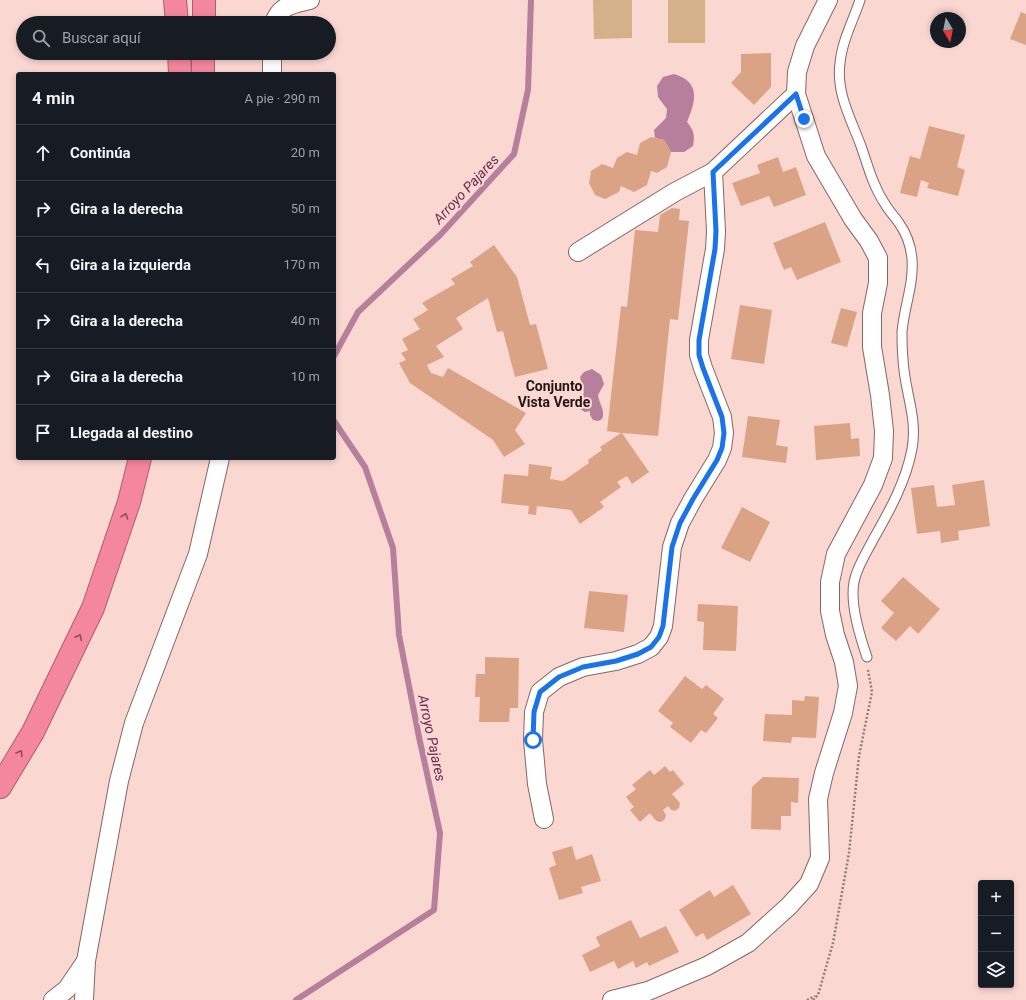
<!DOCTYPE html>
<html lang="es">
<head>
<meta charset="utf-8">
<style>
	:root { --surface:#171b24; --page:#242831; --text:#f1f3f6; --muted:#9ea1a6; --line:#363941 }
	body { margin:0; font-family:Roboto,sans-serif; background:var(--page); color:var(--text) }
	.controls { position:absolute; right:12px; bottom:12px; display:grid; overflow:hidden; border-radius:4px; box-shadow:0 2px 6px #0003 }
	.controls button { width:36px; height:36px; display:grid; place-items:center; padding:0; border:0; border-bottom:1px solid var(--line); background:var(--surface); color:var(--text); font:20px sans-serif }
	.compass { position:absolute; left:930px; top:12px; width:36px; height:36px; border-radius:50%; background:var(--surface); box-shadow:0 2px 6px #0003; rotate:170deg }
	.stop { position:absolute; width:12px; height:12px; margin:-9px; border:3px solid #1a73e8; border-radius:50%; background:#fff }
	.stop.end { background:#1a73e8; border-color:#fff; box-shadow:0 1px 4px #0008 }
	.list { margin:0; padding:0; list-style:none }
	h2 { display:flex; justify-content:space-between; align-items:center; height:52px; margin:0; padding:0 16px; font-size:17px }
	h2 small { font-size:13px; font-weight:400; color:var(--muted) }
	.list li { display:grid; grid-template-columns:26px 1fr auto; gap:12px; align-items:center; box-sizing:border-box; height:56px; padding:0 16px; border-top:1px solid var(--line) }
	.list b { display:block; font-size:15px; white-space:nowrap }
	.list em { font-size:13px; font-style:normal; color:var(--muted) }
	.icon { flex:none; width:22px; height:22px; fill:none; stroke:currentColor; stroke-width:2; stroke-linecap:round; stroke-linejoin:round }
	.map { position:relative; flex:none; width:1026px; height:1000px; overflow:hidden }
	.search { position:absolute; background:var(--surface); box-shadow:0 2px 6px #0003; left:16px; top:16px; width:320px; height:44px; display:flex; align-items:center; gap:10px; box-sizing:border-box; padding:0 14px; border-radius:22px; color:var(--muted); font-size:15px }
	.panel { position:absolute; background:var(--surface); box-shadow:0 2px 6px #0003; left:16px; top:72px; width:320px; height:388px; border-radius:4px }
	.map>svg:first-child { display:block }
	.green { fill:#d5b18a }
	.water { fill:#b67f9b }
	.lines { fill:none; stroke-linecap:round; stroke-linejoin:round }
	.stream { stroke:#b67f9b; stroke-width:6 }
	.building { fill:#dba386 }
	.service-casing { stroke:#866762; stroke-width:11 }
	.minor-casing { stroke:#866762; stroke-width:20 }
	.motorway-casing { stroke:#ab5f6d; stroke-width:24 }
	.path { stroke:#937b77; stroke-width:2.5; stroke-dasharray:2 2; stroke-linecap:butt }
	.service { stroke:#fff; stroke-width:9 }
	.minor { stroke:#fff; stroke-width:18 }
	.motorway { stroke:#f4869d; stroke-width:22 }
	.oneway { stroke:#8c4e59 }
	.route { stroke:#1a73e8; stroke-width:5 }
	.labels { text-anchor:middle; stroke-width:4; stroke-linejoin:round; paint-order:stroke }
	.water-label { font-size:14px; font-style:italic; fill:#6c2850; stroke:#fbd7d2 }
	.neighbourhood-label { font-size:14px; font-weight:bold; fill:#231715; stroke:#fbd7d2 }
</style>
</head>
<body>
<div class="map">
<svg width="1026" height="1000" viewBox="0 0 1026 1000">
	<rect width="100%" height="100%" fill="#fbd7d2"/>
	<g class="green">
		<polygon points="593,0 632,0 632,38 594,39"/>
		<rect x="668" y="0" width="37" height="43"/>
	</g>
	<g class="water">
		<path d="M674,74C701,82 696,101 687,122C694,130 695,136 693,146L684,152H671L664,140L655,138L654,130L666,118L667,109L658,97L657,86L663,77Z"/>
		<path d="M592,369L601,375L604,384L598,395C599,404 606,411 602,419L598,421L593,420L590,415V411L585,412L580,409V403L584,392L580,377L584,372Z"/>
	</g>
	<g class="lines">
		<g class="stream">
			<polyline points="334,356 358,312 441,234 514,154 528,90 531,0"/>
			<polyline points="296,1000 434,910 440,833 419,737 399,635 393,548 365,467 334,421"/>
		</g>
	</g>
	<g class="building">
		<polygon points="1021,12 1026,14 1026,45 1010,39"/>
		<polygon points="771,53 771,87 754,105 731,83 741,72 741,54"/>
		<polygon points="929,126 965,135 957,167 965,170 958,196 927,188 929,183 921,180 917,197 900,193 910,156 920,159"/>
		<polygon points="651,137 664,140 671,152 667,167 657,173 651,171 647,185 634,192 621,186 619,192 605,199 595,195 589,183 591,171 602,164 613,168 617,158 627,152 637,155 640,143"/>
		<polygon points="778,157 783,172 796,167 806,195 774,207 769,196 741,206 732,183 760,173 757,165"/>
		<polygon points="672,208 680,209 679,220 689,221 678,320 670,319 658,436 622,433 649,472 632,484 627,476 617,482 621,487 600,502 604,507 580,524 571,510 537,506 536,515 528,514 529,506 501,503 504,474 528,476 529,464 552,467 550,479 563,481 589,463 588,460 602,450 600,447 621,433 607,431 621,306 627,307 635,230 658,232 660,215"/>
		<polygon points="825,222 841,262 797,280 791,267 784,270 773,243"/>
		<polygon points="494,245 517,277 530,325 536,324 548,369 515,377 503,331 497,332 488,298 456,318 463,329 436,346 444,357 427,365 431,373 443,377 448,368 526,413 515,430 525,444 504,457 493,440 410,383 399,363 406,360 401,353 408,350 402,339 420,329 413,319 428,310 422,303 455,284 451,279 473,266 470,262"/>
		<polygon points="740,305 772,310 764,364 731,359"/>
		<polygon points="841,308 857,312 847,347 831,343"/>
		<polygon points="748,416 780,420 776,445 788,447 786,463 742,457"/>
		<polygon points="850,423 851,439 859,438 860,456 816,460 814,426"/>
		<polygon points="984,480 990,526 958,531 959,540 941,543 940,531 917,534 911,488 934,485 937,507 955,505 952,485"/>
		<polygon points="742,507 770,522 750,562 721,548"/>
		<polygon points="903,577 940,609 918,634 910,626 896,641 881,628 894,613 881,601"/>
		<polygon points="589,591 628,595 624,632 584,628"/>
		<polygon points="698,604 738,606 736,651 703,650 704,622 697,621"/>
		<polygon points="485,657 519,658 518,708 510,708 509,722 479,722 480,697 475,697 476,674 485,674"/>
		<polygon points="685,676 702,689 706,685 724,699 713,714 718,718 706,733 701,730 691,743 670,727 673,723 658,711"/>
		<polygon points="805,696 819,697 816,738 792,737 791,743 763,741 765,714 792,715 792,700 804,701"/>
		<polygon points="665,766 670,772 673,770 684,784 672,794 680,803 679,808 675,811 671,810 668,806 663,810 666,815 665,819 661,822 656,821 650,813 640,822 630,810 634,807 626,797 636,789 632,785 650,770 654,775"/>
		<polygon points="763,777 799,778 798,803 791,802 791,816 781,816 781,830 751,829 752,787"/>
		<polygon points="572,846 576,860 592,854 601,881 581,887 583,893 559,900 549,868 556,865 552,852"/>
		<polygon points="733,885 751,914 707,940 703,933 696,937 679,910 710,890 714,897"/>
		<polygon points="631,920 640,938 666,926 679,952 649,966 647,962 636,968 633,961 618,969 614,961 590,972 582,955 600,946 596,937"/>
	</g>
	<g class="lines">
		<defs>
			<path id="service" d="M860,0C853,21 842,41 840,63C836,93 851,119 861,146C868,166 873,186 885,204C889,211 895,217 899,223C906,233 911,247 912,259C914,284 904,307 902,332C902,341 902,350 903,359C904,390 918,417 912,449C906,481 890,510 874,538C867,552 857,566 854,582C850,603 860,637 867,657"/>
			<g id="minor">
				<path d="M274,23C280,5 293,4 310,0"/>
				<polyline points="272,53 272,74"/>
				<polyline points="578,252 675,192 713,172"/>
				<polyline points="544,819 537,784 533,740 534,712 540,692 559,677 583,667 616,661 638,654 651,647 659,637 663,626 672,547 680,523 693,499 717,460 722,448 724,433 722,417 703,368 699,355 699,340 715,249 716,231 713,172 796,94"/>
				<polyline points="53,1000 67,989 86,961"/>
				<polyline points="84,1000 86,961 119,781 134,723 198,554 220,458"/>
				<polyline points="612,1000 648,991 707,966 748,943 789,906 809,884 820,858 818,799 824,773 843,713 848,686 844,662 835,635 830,611 830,582 836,554 873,485 883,458 884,431 880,395 872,347 872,313 878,283 878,258 869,241 853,219 816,156 796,94 797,72 805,46 828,0"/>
			</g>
			<g id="motorway">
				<polyline points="175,0 177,23"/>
				<polyline points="204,23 204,0"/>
				<polyline points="179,53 180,74"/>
				<polyline points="203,74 203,53"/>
				<polyline points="0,787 33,732 93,608 129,502 140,458"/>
			</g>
		</defs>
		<use href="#service" class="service-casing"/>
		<use href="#minor" class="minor-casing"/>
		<use href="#motorway" class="motorway-casing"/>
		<g class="path">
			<polyline points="807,1000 815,996"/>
			<polyline points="813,1000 818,995 833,943 849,853 859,756 872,692 868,670"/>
		</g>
		<use href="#service" class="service"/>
		<use href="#minor" class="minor"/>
		<use href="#motorway" class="motorway"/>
	</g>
	<defs><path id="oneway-chevron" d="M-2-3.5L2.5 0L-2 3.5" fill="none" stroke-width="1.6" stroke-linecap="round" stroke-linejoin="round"/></defs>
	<g class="oneway">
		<use href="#oneway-chevron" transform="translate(125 516) rotate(-71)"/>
		<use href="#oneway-chevron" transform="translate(79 637) rotate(-64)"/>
		<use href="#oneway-chevron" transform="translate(20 753) rotate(-59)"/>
	</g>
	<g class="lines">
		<polyline class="route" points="533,740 534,712 540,692 559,677 583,667 616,661 638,654 651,647 659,637 663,626 672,547 680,523 693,499 717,460 722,448 724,433 722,417 703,368 699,355 699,340 715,249 716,231 713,172 796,94 804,119"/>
	</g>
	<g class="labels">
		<g class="water-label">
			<text transform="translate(466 189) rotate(-47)" y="5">Arroyo Pajares</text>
			<text transform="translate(432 738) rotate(78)" y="5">Arroyo Pajares</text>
		</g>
		<g class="neighbourhood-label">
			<text x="554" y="391">Conjunto<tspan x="554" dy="16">Vista Verde</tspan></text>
		</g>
	</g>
</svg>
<div class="controls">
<button>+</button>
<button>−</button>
<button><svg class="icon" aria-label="layers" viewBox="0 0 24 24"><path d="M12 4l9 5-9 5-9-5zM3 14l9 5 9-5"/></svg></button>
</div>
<svg class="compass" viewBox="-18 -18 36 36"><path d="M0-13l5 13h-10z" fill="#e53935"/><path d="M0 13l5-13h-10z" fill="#9ea1a6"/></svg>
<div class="stop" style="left:533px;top:740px"></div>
<div class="stop end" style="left:804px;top:119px"></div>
<div class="search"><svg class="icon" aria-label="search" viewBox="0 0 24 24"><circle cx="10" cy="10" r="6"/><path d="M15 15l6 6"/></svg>Buscar aquí</div>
<section class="panel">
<h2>4 min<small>A pie · 290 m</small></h2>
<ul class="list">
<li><svg class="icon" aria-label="ahead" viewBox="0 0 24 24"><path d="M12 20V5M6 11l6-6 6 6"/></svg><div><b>Continúa</b></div><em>20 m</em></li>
<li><svg class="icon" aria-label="right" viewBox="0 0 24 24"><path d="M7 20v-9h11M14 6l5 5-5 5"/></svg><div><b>Gira a la derecha</b></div><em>50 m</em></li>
<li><svg class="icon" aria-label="left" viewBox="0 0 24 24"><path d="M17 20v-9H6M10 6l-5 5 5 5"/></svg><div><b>Gira a la izquierda</b></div><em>170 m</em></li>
<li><svg class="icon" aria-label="right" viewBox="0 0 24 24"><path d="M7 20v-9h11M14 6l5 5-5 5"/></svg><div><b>Gira a la derecha</b></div><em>40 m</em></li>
<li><svg class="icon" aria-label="right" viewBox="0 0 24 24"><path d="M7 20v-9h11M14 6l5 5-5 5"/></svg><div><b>Gira a la derecha</b></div><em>10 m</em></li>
<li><svg class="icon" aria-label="arrive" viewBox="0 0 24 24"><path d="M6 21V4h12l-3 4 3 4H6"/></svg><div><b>Llegada al destino</b></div></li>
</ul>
</section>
</div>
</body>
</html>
